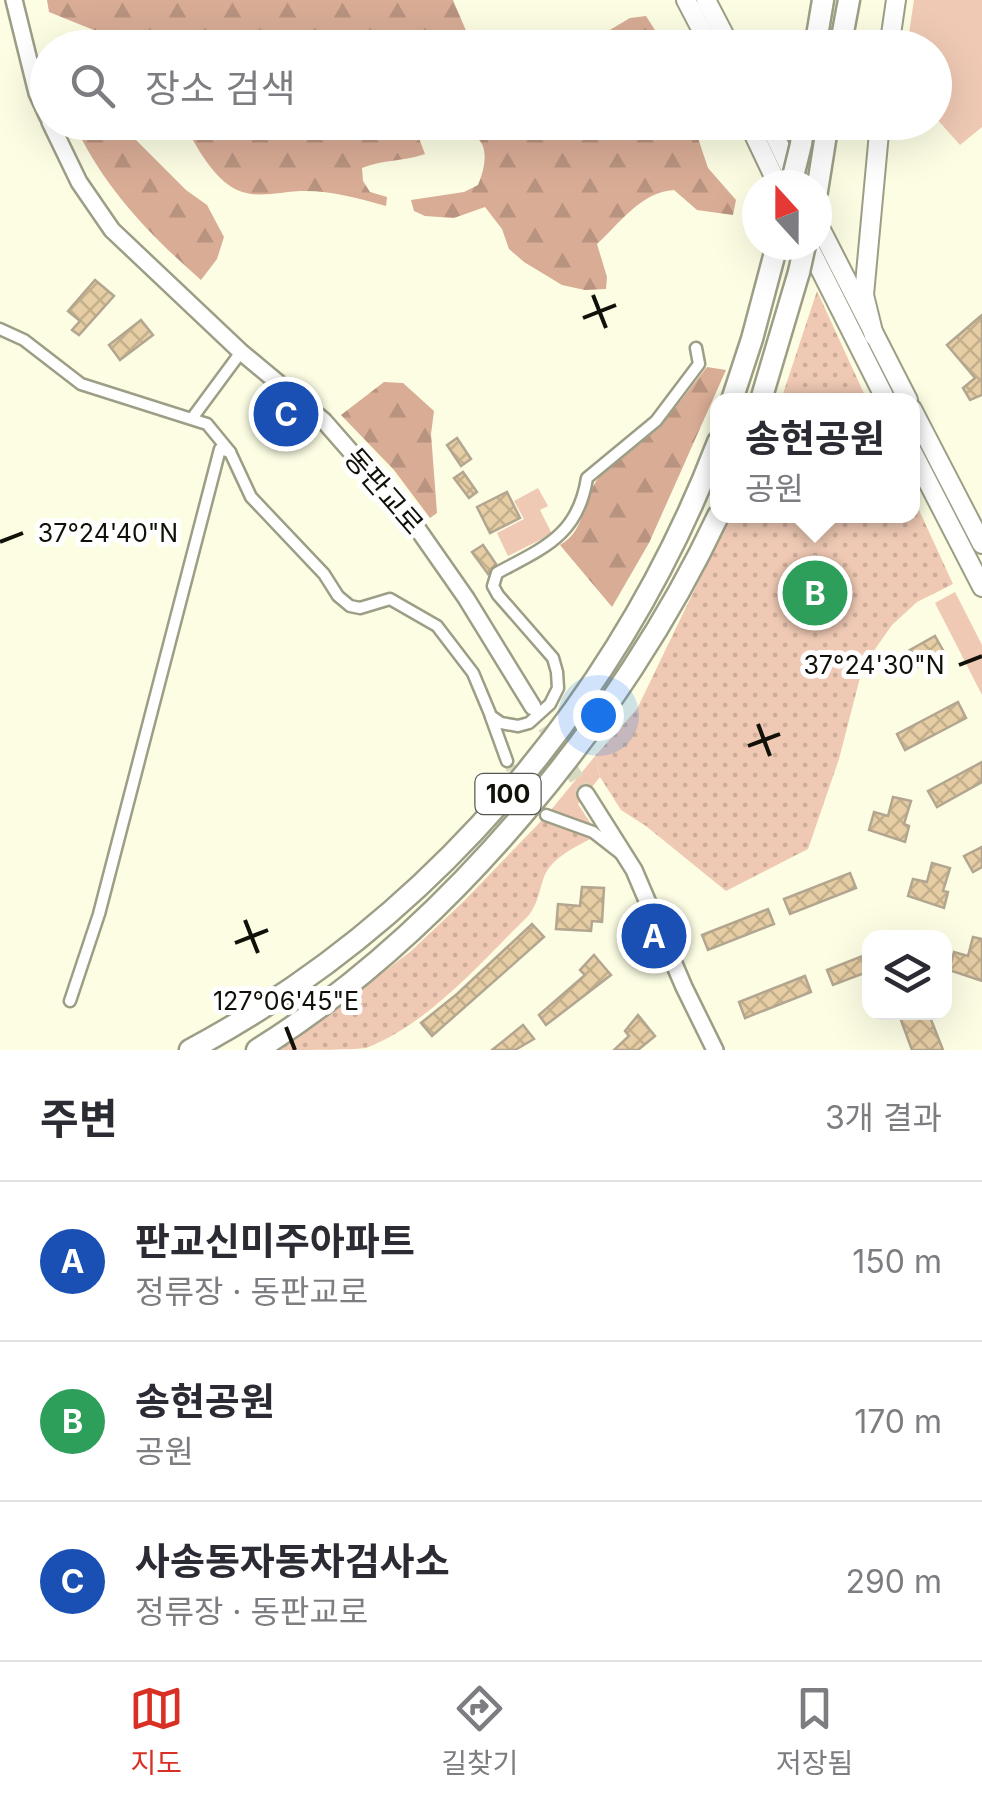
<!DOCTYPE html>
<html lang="ko">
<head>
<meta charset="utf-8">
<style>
	:root { --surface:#fff; --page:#f2f2f3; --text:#2b2b33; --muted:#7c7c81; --line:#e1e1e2; --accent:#d93025 }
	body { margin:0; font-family:Inter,"Noto Sans KR",sans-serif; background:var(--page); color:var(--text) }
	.controls { position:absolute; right:30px; bottom:30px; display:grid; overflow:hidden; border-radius:20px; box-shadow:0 10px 40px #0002 }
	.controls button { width:90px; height:90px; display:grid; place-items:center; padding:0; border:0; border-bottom:2px solid var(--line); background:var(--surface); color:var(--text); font:50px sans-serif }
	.compass { position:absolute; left:742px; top:170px; width:90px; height:90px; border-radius:50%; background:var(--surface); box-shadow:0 10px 40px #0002; rotate:339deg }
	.you { position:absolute; left:598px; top:715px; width:35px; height:35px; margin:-25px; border:8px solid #fff; border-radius:50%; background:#1a73e8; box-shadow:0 0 0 15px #1a73e833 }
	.badge { display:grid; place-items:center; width:65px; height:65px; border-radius:50%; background:var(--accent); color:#fff; font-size:32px; font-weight:700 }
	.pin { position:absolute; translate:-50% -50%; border:5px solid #fff; box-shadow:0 2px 10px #0006 }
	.popup { position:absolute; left:710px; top:393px; width:210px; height:130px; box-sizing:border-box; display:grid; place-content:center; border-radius:20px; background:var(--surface); filter:drop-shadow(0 2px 8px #0005); font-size:32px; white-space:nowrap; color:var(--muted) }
	.popup b { font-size:38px; color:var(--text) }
	.popup::after { content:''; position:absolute; left:50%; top:100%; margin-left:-20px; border:20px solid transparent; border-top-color:var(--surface) }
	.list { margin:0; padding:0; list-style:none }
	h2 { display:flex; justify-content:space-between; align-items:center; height:130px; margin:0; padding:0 40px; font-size:42px }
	h2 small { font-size:32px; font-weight:400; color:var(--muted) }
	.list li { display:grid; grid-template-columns:65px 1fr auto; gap:30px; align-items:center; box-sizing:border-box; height:160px; padding:0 40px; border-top:2px solid var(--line) }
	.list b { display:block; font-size:38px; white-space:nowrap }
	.list p { margin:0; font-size:32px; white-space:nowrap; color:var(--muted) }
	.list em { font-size:32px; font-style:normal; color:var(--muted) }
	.icon { flex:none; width:55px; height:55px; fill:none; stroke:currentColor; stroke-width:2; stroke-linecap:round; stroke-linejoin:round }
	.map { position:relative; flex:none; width:982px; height:1050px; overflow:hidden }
	.search { position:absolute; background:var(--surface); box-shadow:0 10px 40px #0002; left:30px; right:30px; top:30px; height:110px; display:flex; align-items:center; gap:25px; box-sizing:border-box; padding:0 35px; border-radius:55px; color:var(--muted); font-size:38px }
	.sheet { height:610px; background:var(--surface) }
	nav { display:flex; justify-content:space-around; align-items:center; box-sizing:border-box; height:140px; border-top:2px solid var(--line); background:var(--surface); font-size:28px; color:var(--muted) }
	nav a { display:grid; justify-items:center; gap:5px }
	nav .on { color:var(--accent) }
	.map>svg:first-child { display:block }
	.grass { fill:#efc9b4 }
	.forest { fill:url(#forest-firs) }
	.park { fill:url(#park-dots) }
	.building { fill:url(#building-cross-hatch); stroke:#b3a690; stroke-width:2.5 }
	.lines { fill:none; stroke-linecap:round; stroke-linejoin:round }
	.minor-tunnel { stroke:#d9dac2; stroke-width:10; stroke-dasharray:10 5; stroke-linecap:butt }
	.secondary-tunnel { stroke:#d9dac2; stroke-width:15; stroke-dasharray:15 8; stroke-linecap:butt }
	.minor-casing { stroke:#9d9e86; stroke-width:15 }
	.secondary-casing { stroke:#9d9e86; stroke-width:20 }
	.trunk-casing { stroke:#9d9e86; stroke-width:22 }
	.motorway-casing { stroke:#9d9e86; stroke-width:25 }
	.minor { stroke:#fff; stroke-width:10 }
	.secondary { stroke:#fff; stroke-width:15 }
	.trunk { stroke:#fff; stroke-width:18 }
	.motorway { stroke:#fff; stroke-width:20 }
	.motorway-bridge-casing { stroke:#9d9e86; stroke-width:25; stroke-linecap:butt }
	.motorway-bridge { stroke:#fff; stroke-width:20 }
	.ticks { fill:none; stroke:#111109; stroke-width:4 }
	.labels { text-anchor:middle; stroke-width:10; stroke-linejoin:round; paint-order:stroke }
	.shield { fill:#fff; stroke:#585853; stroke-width:2.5 }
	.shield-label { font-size:25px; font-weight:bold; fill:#111109 }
	.street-label { font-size:28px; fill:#111109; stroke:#fff }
	.ticks-label { font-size:25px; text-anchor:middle; fill:#111109; stroke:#fff; stroke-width:10; stroke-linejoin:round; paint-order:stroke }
</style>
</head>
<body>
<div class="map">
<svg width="982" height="1050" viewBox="0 0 982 1050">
	<defs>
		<pattern id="forest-firs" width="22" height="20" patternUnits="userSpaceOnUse" patternTransform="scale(2.5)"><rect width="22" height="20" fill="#d8ac95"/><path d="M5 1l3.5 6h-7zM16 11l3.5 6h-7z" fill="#b8937f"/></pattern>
		<pattern id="park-dots" width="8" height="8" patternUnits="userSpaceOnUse" patternTransform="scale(2.5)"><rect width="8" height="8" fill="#efc9b4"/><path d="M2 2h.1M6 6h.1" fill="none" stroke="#ccac99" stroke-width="1.8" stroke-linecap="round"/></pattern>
		<pattern id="building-cross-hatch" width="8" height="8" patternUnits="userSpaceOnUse" patternTransform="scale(2.5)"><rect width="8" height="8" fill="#e6cda4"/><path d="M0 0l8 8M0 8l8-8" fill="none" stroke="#c4af8c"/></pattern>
	</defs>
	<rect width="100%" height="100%" fill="#fcfde3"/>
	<g class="grass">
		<polygon points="914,0 982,0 982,127 960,145 935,117 934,48 907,47"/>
		<polygon points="538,488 548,506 540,510 552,534 508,556 497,533 524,519 514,501"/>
		<polygon points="955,592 982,645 982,695 935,603"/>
		<polygon points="596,755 600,777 578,804 593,827 555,815 551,810"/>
	</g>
	<g class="forest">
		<polygon points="47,0 453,0 473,47 111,47 106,35 49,12"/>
		<polygon points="646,16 662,41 644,47 581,47 630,18"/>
		<path d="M92,122L119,123L186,190L207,205L224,237L217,259L201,280C151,236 108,192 78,132Z"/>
		<path d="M183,123H413L425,154C403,162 383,159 362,168L363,181L370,192L387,197L386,206C358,198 329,190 300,191C279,192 257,199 237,190C212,178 196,145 183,123Z"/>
		<path d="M452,123H693L708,168L736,200L733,215L697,210L674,190C641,192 620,223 597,244L607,277L606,289L585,290L562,285L524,262L509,249L502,229L485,207L454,218L425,216L414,211L411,200L464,192L478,185C484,171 491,145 474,136C464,131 460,132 452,123Z"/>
		<path d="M707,367L726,370L649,543L612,607L560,545C587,530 582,497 600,476L660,427Z"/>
		<polygon points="384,382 403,383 434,411 431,434 437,513 430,518 394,470 341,415"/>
	</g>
	<g class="park">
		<polygon points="817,291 867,400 781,400"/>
		<polygon points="913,497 953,584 917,602 892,625 863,666 839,759 808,849 726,891 646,826 621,810 600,777 596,755 637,709 730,516 912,516"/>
		<path d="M544,818L594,837C577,846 551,858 544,877C539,891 538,903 529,915C480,963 430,1023 366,1048C347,1050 301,1050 280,1050L410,952L464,901Z"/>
	</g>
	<g class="building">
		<polygon points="95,280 114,296 79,335 72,330 80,321 68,311"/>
		<polygon points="982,315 982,395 970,400 963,388 975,378 947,345"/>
		<polygon points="141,320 153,335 120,360 109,345"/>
		<polygon points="457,438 471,459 461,466 447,445"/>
		<polygon points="463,472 477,492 469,498 454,478"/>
		<polygon points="507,492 520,518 490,533 477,507"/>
		<polygon points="483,545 496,564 488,574 472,552"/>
		<polygon points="935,636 944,652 909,671 901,655"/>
		<polygon points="958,702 966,718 905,750 897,734"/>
		<polygon points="982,762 982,782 937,807 928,791"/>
		<polygon points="893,797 911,801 904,824 909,826 905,842 869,830 874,812 888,816"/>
		<polygon points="982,847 982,867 973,872 964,856"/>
		<polygon points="932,863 950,868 943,891 948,892 944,908 908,896 913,879 927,882"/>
		<polygon points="850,873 856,888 790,914 784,899"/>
		<polygon points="582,887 604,888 602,922 592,921 591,931 556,929 558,904 580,906"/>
		<polygon points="768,909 774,924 708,950 702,935"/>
		<polygon points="532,924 544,937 432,1036 421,1023 457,994"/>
		<polygon points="973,937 982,939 982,981 949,970 954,952 968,956"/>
		<polygon points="870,953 870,971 833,985 827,970"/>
		<polygon points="594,955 611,975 546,1025 539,1015 585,975 580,970"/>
		<polygon points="805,976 811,992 745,1018 739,1002"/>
		<polygon points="898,1012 928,1012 943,1050 912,1050"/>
		<polygon points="638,1015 655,1036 638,1050 614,1050 629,1036 625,1031"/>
		<polygon points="523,1025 534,1039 515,1050 492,1050"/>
	</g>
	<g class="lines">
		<polyline class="minor-tunnel" points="507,761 525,795 546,815"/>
		<polyline class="secondary-tunnel" points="533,707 586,794"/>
		<defs>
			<g id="minor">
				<path d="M0,329L24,340L81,384L207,424L230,452L251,497L324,574L338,596L350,606L360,608L390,599L437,626L473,673L491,716L501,723L518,726L529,723L550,704L558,688L557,672L553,658L498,595L493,586L497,573C543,548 578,536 587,478L656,421L699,364L696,348"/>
				<polyline points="193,417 241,352"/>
				<polyline points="491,717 507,761"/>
				<polyline points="546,815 593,832 620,853"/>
				<polyline points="70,1001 99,914 220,449 230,452"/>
			</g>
			<g id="secondary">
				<polyline points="14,0 37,93 48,117"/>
				<polyline points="50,122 79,182 112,230 241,352 324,421 415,525 466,598 533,707"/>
				<polyline points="586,794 634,870 684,987 715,1050"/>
			</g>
			<g id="trunk">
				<polyline points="686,0 711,48"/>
				<polyline points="706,0 731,48"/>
				<polyline points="889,48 896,0"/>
				<polyline points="748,122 778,185"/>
				<polyline points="768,122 796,180"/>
				<polyline points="817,222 908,400"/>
				<polyline points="808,245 886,400"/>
				<polyline points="874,336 864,295 880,122"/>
				<polyline points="912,409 982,544"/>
				<polyline points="912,451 982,587"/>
			</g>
			<g id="motorway">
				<polyline points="815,48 823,0"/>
				<polyline points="840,48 849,0"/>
				<polyline points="801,144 804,122"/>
				<polyline points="817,191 828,122"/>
				<polyline points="732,400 752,339 777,245"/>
				<polyline points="761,400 799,272"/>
				<path d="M190,1050C432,921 620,698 718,442"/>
				<path d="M257,1050C447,931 623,718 718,516"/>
			</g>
		</defs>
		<use href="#minor" class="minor-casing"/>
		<use href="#secondary" class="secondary-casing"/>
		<use href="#trunk" class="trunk-casing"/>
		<use href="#motorway" class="motorway-casing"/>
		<use href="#minor" class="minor"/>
		<use href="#secondary" class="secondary"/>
		<use href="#trunk" class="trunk"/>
		<use href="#motorway" class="motorway"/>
		<defs>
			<g id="motorway-bridge">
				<polyline points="791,185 801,144"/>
				<polyline points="799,272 805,245"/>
			</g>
		</defs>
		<use href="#motorway-bridge" class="motorway-bridge-casing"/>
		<use href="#motorway-bridge" class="motorway-bridge"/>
	</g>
	<path class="ticks" d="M593,295L606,328M583,318L616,305M0,542L23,533M959,665L982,656M758,724L770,756M748,746L780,734M245,920L258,953M235,943L268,930M286,1027L295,1050"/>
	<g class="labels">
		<rect class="shield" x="475.5" y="774" width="65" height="40" rx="8"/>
		<g class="shield-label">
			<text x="508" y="803">100</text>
		</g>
		<g class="street-label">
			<text transform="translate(384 491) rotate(49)" y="10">동판교로</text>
		</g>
	</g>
	<g class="ticks-label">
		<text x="108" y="542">37°24'40"N</text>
		<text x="874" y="674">37°24'30"N</text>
		<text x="286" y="1010">127°06'45"E</text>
	</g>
</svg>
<div class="controls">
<button><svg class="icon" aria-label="layers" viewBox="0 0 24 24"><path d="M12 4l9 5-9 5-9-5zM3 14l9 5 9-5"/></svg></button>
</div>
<svg class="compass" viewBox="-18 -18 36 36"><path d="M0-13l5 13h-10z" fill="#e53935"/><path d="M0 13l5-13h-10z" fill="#7c7c81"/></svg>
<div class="you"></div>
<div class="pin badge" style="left:654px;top:936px;background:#1a4fb4">A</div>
<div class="pin badge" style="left:815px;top:593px;background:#2e9e5b">B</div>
<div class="popup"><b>송현공원</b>공원</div>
<div class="pin badge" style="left:286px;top:414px;background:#1a4fb4">C</div>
<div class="search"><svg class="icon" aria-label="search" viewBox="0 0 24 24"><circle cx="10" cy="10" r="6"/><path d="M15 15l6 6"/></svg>장소 검색</div>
</div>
<section class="sheet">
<h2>주변<small>3개 결과</small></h2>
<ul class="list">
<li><span class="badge" style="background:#1a4fb4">A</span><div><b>판교신미주아파트</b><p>정류장 · 동판교로</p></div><em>150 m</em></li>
<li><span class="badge" style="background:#2e9e5b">B</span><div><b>송현공원</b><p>공원</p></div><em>170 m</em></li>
<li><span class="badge" style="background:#1a4fb4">C</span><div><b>사송동자동차검사소</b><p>정류장 · 동판교로</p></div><em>290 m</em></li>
</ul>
</section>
<nav>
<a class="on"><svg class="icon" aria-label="map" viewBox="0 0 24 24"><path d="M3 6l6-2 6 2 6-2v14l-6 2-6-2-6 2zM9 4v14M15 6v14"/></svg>지도</a>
<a><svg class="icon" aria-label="directions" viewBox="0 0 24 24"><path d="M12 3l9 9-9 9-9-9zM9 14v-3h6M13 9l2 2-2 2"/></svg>길찾기</a>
<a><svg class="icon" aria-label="saved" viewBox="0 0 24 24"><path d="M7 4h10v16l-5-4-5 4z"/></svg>저장됨</a>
</nav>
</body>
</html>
